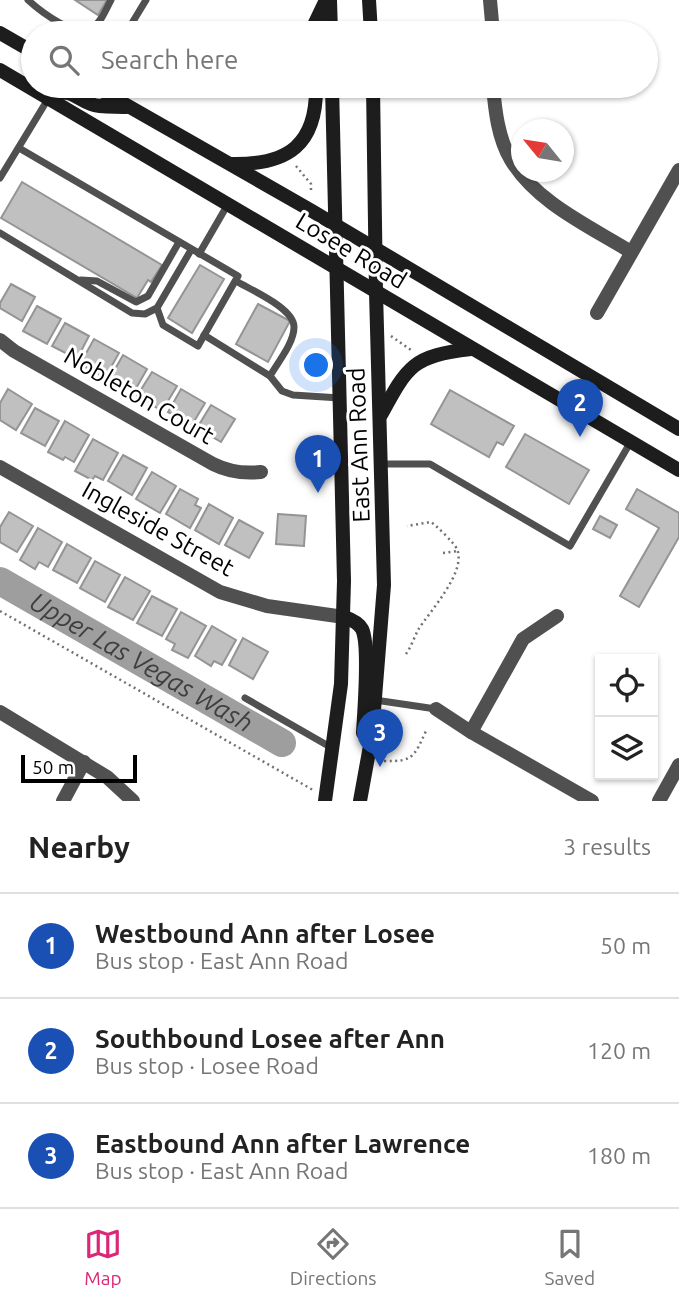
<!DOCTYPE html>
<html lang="en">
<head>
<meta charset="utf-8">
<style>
	:root { --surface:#fff; --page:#f2f2f2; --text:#222; --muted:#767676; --line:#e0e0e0; --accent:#db2777 }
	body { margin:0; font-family:Ubuntu,sans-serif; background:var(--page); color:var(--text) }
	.controls { position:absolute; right:21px; bottom:21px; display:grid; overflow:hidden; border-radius:0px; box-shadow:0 2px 5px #0004 }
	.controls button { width:63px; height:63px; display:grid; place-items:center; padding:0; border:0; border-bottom:2px solid var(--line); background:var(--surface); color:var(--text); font:35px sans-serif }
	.compass { position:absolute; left:511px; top:119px; width:63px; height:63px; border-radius:50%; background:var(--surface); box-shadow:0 2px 5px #0004; rotate:300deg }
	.scale { position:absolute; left:21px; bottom:18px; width:116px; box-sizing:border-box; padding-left:7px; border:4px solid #000; border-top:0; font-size:19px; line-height:24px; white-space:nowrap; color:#000; -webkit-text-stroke:5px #fff; paint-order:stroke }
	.you { position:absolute; left:317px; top:366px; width:24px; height:24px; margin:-18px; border:5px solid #fff; border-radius:50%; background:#1a73e8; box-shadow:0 0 0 10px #1a73e833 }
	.badge { display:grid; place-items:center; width:46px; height:46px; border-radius:50%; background:var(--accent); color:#fff; font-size:23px; font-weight:700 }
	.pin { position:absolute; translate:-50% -58px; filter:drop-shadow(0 2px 4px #0008) }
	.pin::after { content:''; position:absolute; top:37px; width:24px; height:21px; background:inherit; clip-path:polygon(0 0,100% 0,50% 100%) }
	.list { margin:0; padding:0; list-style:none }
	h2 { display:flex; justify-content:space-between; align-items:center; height:91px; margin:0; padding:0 28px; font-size:30px }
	h2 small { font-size:23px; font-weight:400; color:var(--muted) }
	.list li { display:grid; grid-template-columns:46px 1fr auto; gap:21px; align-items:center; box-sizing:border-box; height:105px; padding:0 28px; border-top:2px solid var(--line) }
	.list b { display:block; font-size:26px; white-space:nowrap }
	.list p { margin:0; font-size:23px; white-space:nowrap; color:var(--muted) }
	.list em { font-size:23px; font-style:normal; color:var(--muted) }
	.icon { flex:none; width:38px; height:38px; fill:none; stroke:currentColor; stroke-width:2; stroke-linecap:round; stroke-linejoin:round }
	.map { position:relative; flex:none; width:679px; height:801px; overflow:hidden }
	.search { position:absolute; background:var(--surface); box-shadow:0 2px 5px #0004; left:21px; right:21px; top:21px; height:77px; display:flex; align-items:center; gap:18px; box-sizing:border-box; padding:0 24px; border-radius:38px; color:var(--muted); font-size:26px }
	.sheet { height:406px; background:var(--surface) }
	nav { display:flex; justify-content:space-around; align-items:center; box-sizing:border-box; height:98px; border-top:2px solid var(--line); background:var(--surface); font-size:19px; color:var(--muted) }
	nav a { display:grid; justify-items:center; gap:4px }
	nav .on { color:var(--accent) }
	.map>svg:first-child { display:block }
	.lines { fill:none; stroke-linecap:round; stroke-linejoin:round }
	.river { stroke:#9e9e9e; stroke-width:28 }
	.building { fill:#c0c0c0; stroke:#949494; stroke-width:2 }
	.path { stroke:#727272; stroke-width:2.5; stroke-dasharray:2 3.5; stroke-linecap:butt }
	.lane { stroke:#505050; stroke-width:7 }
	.street { stroke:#505050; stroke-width:14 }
	.secondary { stroke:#1d1d1d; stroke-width:14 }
	.labels { text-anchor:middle; stroke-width:6; stroke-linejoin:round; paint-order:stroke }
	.street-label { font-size:24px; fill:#000; stroke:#fff }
	.water-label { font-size:26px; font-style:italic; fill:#3f3f3f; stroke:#fff }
</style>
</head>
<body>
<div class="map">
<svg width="679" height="801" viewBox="0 0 679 801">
	<rect width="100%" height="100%" fill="#fff"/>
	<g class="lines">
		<path class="river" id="s1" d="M0,581L282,743"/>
	</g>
	<g class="building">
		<polygon points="75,0 107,0 98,15"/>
		<polygon points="22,182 162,265 151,282 148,280 137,298 1,218"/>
		<polygon points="200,265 224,279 192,333 168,318"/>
		<polygon points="11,284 35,297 22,321 0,308 0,303"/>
		<polygon points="258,304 290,321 268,362 236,344"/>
		<polygon points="37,306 61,319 47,344 23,331"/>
		<polygon points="65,323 89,336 77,359 52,346"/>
		<polygon points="94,339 119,353 105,378 80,364"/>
		<polygon points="123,355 147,369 134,392 110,378"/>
		<polygon points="152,372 177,386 162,411 137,396"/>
		<polygon points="8,389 32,404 16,430 0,420 0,403"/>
		<polygon points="181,389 205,403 192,425 168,412"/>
		<polygon points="450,390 514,426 503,445 497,442 489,457 431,424"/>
		<polygon points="211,405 235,419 221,442 197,428"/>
		<polygon points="35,408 59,421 45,446 21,433"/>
		<polygon points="65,421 89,435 74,462 65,457 63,460 48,452"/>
		<polygon points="525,434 589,470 569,504 506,467"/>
		<polygon points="93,439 118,453 103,480 95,476 92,480 75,471"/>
		<polygon points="123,455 147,468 132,495 108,481"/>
		<polygon points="152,472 176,486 160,513 136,499"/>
		<polygon points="180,489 198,499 195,505 201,508 190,528 166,514"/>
		<polygon points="637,489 679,513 679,537 639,607 620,596 659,528 626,509"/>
		<polygon points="209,504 233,518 219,544 195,530"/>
		<polygon points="9,512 33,526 17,552 0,542 0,527"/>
		<polygon points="278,514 306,516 304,546 276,544"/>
		<polygon points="600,516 617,525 610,538 593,529"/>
		<polygon points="239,520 263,533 249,558 225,545"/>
		<polygon points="38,528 62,542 48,567 39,562 35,569 20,560"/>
		<polygon points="67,544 91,558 77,583 53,570"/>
		<polygon points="95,561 120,575 105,602 80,588"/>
		<polygon points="125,577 150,591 133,620 108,607"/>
		<polygon points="152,596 177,609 162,636 137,623"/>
		<polygon points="181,612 206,626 188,658 172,650 175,644 166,639"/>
		<polygon points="212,626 236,640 222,665 214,661 211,666 195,656"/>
		<polygon points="243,638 268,652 253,679 229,665"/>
	</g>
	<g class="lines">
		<g class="path">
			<polyline points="296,166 311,184 311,192"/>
			<polyline points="391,336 411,350"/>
			<polyline points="443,553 458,551"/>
			<polyline points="0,611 313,790"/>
			<path d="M406,654C411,647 414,638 418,630C429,612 467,572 457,549C455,544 436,525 431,522L407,526"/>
			<path d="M384,761C413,762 414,757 426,731"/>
		</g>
		<g class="lane">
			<path d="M28,0C40,11 76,39 92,28C101,23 106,9 111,0"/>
			<polyline points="126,33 146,0"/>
			<polyline points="19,148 238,276 198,346 163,325 157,308"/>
			<polyline points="0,178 48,99"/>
			<polyline points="0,233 132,313 145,314 157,308 191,250"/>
			<polyline points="199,254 228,204"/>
			<polyline points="81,280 97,281 136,302 148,296 179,242"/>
			<path d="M236,281C251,290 294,308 294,327C294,343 278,362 270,376"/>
			<polyline points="204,335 270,376 282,391 293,395 340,398"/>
			<polyline points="382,464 430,464 570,546 630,443"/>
			<polyline points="245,698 332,748"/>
			<polyline points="375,700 436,709"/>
		</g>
		<g class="street">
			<polyline points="490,0 493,33"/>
			<path d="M493,86C495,110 498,138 511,160C537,203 589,226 631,252"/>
			<polyline points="597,313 679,170"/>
			<path d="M0,340L14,351L213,464C229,472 243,474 261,472"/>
			<polyline points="0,467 220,592 267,606 344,617"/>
			<polyline points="436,709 471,732 592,801"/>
			<polyline points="0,712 107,777 133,801"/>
			<polyline points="471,732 523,639 557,616"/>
			<polyline points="63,801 84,762"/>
			<polyline points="659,801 679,765"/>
		</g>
		<g class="secondary">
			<polyline points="330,0 331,33"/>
			<polyline points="369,0 371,33"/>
			<polyline points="0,33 33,52"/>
			<polyline points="314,33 314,25 326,0"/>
			<polyline points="0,70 679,470"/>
			<polyline points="93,86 312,211 679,429"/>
			<path d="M48,99C70,86 71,96 91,104C101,108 116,106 126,107"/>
			<path d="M232,164C289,165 317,144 316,86"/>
			<path d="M381,415C408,365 413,356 471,349"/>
			<path d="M344,617C350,619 358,622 362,629C370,645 364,713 363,733"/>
			<polyline points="325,801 341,684 344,581 332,86"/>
			<polyline points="360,801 372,735 384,585 376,292 373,86"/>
		</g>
	</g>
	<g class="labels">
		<g class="street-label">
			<text transform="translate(351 251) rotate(31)" y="8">Losee Road</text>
			<text transform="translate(139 396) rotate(30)" y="8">Nobleton Court</text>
			<text transform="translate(359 445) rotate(-92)" y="8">East Ann Road</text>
			<text transform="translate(158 529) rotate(29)" y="8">Ingleside Street</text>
		</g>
		<g class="water-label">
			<text dy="9" stroke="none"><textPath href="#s1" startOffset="163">Upper Las Vegas Wash</textPath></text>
		</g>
	</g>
</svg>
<div class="controls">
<button><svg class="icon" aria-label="locate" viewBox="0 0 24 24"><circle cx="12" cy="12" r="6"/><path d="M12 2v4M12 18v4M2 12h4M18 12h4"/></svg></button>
<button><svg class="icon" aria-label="layers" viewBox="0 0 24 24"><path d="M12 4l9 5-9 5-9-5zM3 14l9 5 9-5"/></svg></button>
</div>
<svg class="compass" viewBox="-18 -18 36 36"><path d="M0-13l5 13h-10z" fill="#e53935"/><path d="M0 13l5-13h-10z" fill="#767676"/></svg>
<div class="scale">50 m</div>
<div class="you"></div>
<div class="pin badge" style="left:318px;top:493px;background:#1a4fb4">1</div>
<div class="pin badge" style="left:580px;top:437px;background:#1a4fb4">2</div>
<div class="pin badge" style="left:380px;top:767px;background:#1a4fb4">3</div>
<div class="search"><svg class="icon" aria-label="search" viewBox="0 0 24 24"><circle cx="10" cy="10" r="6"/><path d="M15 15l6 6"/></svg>Search here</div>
</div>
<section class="sheet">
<h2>Nearby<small>3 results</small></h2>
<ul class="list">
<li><span class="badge" style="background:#1a4fb4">1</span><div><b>Westbound Ann after Losee</b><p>Bus stop · East Ann Road</p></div><em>50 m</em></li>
<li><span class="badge" style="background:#1a4fb4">2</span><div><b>Southbound Losee after Ann</b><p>Bus stop · Losee Road</p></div><em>120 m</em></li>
<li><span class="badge" style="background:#1a4fb4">3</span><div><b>Eastbound Ann after Lawrence</b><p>Bus stop · East Ann Road</p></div><em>180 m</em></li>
</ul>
</section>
<nav>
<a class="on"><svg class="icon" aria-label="map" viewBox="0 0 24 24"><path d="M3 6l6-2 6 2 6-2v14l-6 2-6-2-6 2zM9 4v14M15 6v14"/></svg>Map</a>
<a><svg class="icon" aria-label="directions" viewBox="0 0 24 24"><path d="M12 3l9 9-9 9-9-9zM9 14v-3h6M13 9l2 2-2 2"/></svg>Directions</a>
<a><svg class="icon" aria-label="saved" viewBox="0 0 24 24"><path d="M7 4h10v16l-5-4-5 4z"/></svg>Saved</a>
</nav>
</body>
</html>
